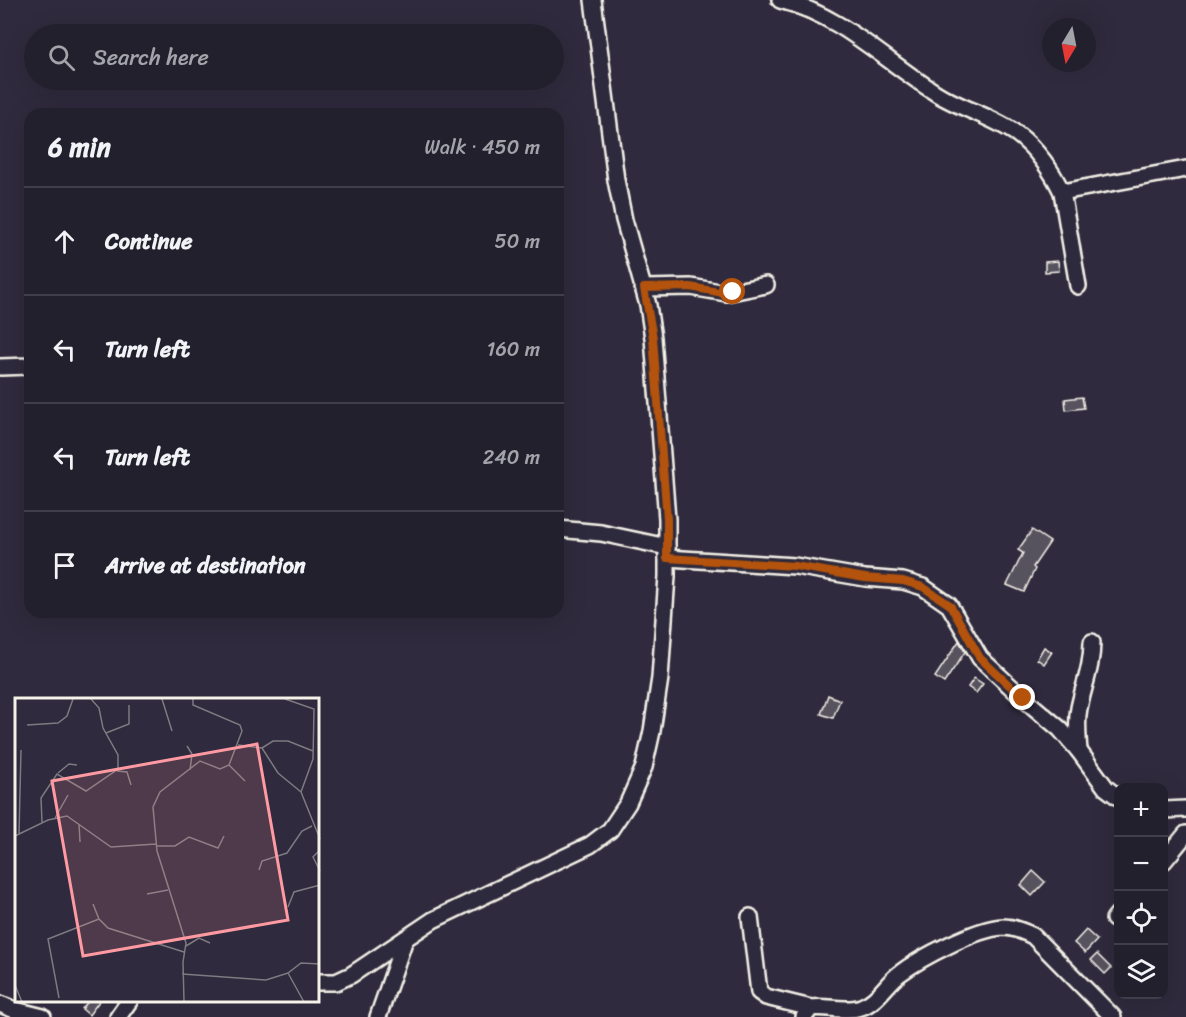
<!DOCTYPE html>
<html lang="en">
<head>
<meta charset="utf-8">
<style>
	:root { --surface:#23202e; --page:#2f2d3a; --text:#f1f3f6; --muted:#a3a3aa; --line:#403e4a }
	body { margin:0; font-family:Sriracha,sans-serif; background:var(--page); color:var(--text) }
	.controls { position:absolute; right:18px; bottom:18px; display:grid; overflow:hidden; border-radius:12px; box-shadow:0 6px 24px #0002 }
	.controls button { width:54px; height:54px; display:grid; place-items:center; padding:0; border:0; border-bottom:2px solid var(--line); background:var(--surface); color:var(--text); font:30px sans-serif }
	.compass { position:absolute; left:1042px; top:18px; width:54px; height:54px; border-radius:50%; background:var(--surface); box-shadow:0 6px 24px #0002; rotate:190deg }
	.stop { position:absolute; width:18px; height:18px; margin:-14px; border:4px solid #b45309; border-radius:50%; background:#fff }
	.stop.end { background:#b45309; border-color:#fff; box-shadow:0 2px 6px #0008 }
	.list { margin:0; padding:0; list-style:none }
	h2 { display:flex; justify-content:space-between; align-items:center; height:78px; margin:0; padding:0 24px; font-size:26px }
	h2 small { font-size:20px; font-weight:400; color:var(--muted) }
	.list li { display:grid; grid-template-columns:39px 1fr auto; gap:18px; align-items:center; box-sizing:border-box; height:108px; padding:0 24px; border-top:2px solid var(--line) }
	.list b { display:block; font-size:22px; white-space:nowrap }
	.list em { font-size:20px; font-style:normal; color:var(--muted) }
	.icon { flex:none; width:33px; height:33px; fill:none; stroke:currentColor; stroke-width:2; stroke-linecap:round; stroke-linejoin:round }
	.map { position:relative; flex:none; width:1186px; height:1017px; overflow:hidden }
	.search { position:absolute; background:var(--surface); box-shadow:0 6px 24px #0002; left:24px; top:24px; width:540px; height:66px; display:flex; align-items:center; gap:15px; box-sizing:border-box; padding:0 21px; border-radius:33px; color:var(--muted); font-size:22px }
	.panel { position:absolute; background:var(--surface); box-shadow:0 6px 24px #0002; left:24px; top:108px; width:540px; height:510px; border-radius:18px }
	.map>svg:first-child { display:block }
	.building { fill:#56525f; stroke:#f4f1e8; stroke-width:1.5 }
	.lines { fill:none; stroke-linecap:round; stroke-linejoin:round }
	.minor-casing { stroke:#f4f1e8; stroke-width:20 }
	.minor { stroke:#2f2a3d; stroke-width:15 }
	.route { stroke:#b45309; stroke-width:8 }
	.inset-road { fill:none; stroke:#7e7a81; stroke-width:1.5 }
	.view { fill:#ff9aa2; fill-opacity:0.15; stroke:#ff9aa2; stroke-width:3 }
	.inset-edge { fill:none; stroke:#f4f1e8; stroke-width:3 }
</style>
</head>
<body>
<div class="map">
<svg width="1186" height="1017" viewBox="0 0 1186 1017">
	<rect width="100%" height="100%" fill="#2f2a3d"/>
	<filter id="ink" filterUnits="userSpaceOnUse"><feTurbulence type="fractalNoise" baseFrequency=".0167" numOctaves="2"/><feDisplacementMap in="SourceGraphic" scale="12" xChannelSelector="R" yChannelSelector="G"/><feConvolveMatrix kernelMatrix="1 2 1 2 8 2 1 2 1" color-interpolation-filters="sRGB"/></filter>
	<g filter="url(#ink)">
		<g class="building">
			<polygon points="1058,261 1059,271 1045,272 1045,262"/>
			<polygon points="1082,397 1084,408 1066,410 1065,399"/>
			<polygon points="1032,530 1050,542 1033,567 1035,569 1024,592 1007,585 1023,553 1018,550"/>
			<polygon points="959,641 965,652 944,683 935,677"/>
			<polygon points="1044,647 1052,652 1044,664 1037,659"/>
			<polygon points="974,678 983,684 976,693 968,687"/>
			<polygon points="828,695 840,700 833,718 821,714"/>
			<polygon points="1033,871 1045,882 1032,896 1021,885"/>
			<polygon points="1086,930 1097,940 1085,953 1074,943"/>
			<polygon points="1097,954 1111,968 1105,974 1091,960"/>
			<polygon points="89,1000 100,1000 89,1015 82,1009"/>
		</g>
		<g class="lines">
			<defs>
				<g id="minor">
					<path d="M780,0C843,16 883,60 936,93C961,109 992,116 1017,134C1036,148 1052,171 1062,192L1078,286"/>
					<polyline points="1062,192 1186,169"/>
					<polyline points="644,288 691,287 726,293 766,285"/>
					<polyline points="0,367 30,366"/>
					<polyline points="558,529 601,533 667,547"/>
					<polyline points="667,558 795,566 865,578 903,581 923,587 949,605 980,658 1023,698 1060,729 1079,751 1106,788 1118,797"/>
					<path d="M1079,751C1078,737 1076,722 1079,708C1084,684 1092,667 1092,642"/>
					<polyline points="1164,810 1186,809"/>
					<polyline points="1164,861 1186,834"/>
					<polyline points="750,917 759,992 766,997 811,1008"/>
					<polyline points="1114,919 1118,914"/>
					<polyline points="318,982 336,982 351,975 433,920 590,845 610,830 628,803 644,767 652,731 660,678 667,576 667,519 653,338 648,305 624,220 616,180 593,0"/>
					<polyline points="0,1004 15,1010 43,1017"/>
					<polyline points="118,1017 130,1000"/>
					<polyline points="378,1017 405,939"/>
					<path d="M804,1017L811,1008C827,1005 844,1013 861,1007C877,1002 886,984 899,974C920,958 977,928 1003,927C1014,927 1023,931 1033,936L1113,1017"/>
				</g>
			</defs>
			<use href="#minor" class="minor-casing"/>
			<use href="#minor" class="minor"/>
		</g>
	</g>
	<g class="lines" filter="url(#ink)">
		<polyline class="route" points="733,292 718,292 690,287 644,288 653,338 667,519 667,558 795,566 865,578 903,581 923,587 950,605 980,658 1023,698"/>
	</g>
	<g transform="translate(15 698)">
		<rect width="304" height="304" fill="#2f2a3d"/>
		<path class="inset-road" d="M147,1L157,33M270,1L299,11L298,61L286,94L305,141M12,27L43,25L52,18L58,1M91,35L114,26V7M223,47L247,50L263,75L286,94M172,48L177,56L175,72M247,50L258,43H273L298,53M214,67L230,83M102,73L112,74L116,87M43,75L54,66L62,67M40,120L53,97M27,124L26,100L42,76L71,93L103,71V57L88,30L84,10L76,1M64,126L65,144M4,136L6,52M0,138L33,122L52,118L96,149L141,146M141,148H160L174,139L203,150L209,138M305,152L298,159L305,173M244,172L247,163L272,155L287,133L297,128M132,196L153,192M78,206L84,221L93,230L169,254M273,209L279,194L305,187M171,248L184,240L195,245M273,275L289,304M167,276L251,282L273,275L286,265L305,266M0,287L7,304M44,300L33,241L84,221M169,304L168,264L171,245L142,153L138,109L145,94L185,63L205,71L214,67L227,33L225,27L178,7V1"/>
		<path class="view" d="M242,46L273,222L68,258L37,83Z"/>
		<rect width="304" height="304" class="inset-edge"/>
	</g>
</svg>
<div class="controls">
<button>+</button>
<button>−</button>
<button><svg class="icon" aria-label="locate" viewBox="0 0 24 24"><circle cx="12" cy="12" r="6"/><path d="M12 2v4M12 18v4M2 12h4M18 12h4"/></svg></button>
<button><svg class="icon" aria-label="layers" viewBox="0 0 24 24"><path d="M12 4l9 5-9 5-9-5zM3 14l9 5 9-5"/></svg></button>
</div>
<svg class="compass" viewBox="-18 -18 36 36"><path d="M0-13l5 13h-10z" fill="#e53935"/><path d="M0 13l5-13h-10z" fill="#a3a3aa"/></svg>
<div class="stop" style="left:733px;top:292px"></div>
<div class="stop end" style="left:1023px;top:698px"></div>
<div class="search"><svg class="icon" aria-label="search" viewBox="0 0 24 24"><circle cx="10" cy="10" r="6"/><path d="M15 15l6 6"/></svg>Search here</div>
<section class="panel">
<h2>6 min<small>Walk · 450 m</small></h2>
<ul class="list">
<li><svg class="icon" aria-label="ahead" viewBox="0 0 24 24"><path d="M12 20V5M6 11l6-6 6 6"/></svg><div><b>Continue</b></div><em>50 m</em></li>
<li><svg class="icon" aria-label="left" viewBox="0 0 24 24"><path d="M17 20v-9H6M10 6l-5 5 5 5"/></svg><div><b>Turn left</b></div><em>160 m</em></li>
<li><svg class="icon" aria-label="left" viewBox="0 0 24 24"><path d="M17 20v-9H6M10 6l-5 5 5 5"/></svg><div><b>Turn left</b></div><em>240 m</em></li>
<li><svg class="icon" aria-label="arrive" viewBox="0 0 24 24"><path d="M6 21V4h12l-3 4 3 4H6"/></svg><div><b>Arrive at destination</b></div></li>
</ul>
</section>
</div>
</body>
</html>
